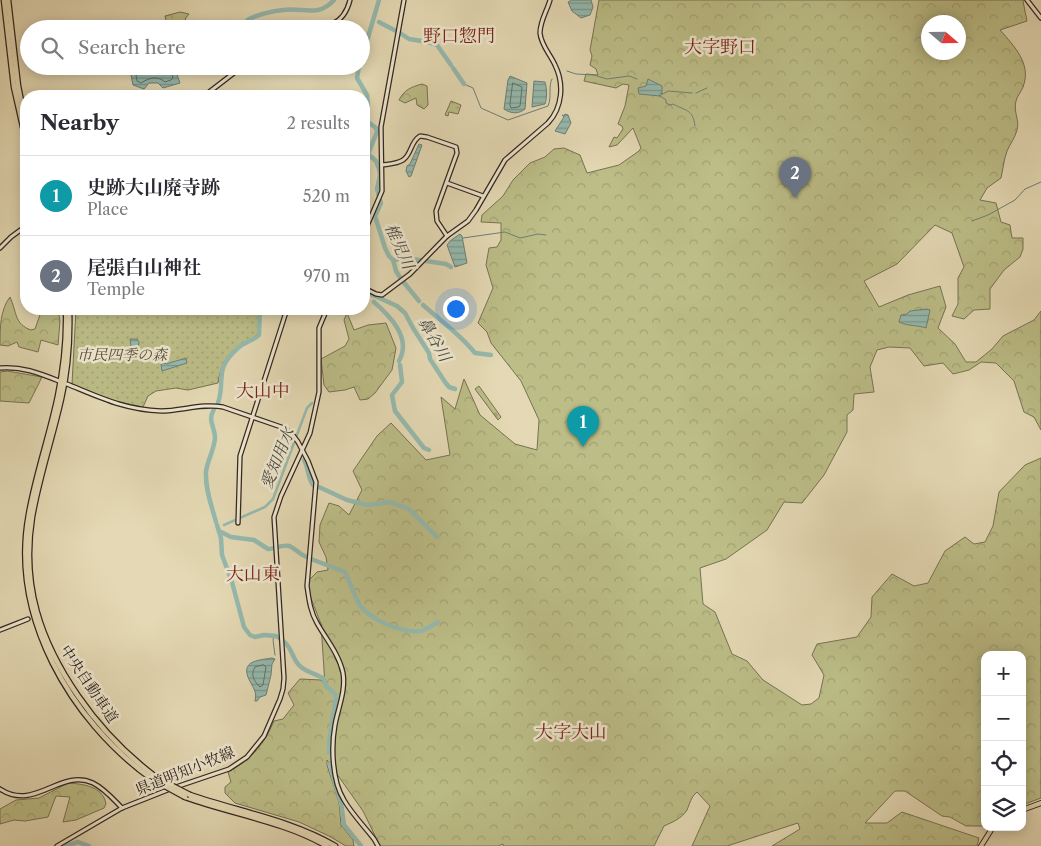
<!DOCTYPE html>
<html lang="en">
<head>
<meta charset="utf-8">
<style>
	:root { --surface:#fff; --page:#f7f7f7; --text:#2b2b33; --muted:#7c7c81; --line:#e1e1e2; --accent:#2563eb }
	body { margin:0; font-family:"Libre Caslon Text","Noto Serif JP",serif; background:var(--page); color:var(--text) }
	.controls { position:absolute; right:15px; bottom:15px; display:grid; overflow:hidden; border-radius:10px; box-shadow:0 2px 12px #0003 }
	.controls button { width:45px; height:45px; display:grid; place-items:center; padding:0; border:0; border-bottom:1px solid var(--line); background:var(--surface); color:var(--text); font:25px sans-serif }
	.compass { position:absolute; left:921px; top:15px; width:45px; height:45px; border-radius:50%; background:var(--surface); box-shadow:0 2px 12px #0003; rotate:110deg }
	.you { position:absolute; left:455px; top:308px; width:18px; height:18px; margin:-12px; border:4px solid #fff; border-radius:50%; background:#1a73e8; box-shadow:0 0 0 8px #1a73e833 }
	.badge { display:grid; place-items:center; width:32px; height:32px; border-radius:50%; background:var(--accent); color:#fff; font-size:16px; font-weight:700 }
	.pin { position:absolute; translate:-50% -41px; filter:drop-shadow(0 1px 2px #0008) }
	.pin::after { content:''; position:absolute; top:26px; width:18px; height:15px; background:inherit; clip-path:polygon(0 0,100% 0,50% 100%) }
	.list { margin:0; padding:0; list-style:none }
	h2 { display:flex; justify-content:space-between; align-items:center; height:65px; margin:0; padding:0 20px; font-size:21px }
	h2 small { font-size:16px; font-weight:400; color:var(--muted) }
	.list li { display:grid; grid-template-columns:32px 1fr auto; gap:15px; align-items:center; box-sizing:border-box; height:80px; padding:0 20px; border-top:1px solid var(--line) }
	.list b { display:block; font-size:19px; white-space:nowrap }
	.list p { margin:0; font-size:16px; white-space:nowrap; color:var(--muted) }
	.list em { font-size:16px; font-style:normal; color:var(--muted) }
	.icon { flex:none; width:28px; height:28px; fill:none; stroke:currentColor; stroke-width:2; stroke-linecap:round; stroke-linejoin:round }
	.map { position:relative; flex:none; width:1041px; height:846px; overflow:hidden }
	.search { position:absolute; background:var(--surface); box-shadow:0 2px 12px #0003; left:20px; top:20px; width:350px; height:55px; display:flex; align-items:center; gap:12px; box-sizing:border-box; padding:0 18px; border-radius:28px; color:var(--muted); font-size:19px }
	.panel { position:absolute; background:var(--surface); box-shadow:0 2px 12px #0003; left:20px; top:90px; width:350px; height:225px; border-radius:20px }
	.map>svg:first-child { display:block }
	.green { fill:url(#green-dots); stroke:#767254 }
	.forest { fill:url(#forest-crowns); stroke:#767254; fill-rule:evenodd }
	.cemetery { fill:url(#cemetery-stones); stroke:#767254 }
	.water { fill:url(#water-rules); stroke:#6d7f76 }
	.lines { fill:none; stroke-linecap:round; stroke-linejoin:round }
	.shore { stroke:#637068; stroke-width:1 }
	.stream { stroke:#6d7f76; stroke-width:1 }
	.canal { stroke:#95baaf; stroke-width:2.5 }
	.river { stroke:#95baaf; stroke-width:4.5 }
	.secondary-casing { stroke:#312620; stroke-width:5.5 }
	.primary-casing { stroke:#312620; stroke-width:6 }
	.highway-casing { stroke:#312620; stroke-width:7 }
	.secondary { stroke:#ede6ce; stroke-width:3 }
	.primary { stroke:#e4d9b4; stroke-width:4 }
	.highway { stroke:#e4d9b4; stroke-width:4.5 }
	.highway-bridge-casing { stroke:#312620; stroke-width:7; stroke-linecap:butt }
	.highway-bridge { stroke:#e4d9b4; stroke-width:4.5 }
	.labels { text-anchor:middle; stroke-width:5; stroke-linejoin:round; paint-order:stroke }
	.park-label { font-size:15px; font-style:italic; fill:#544c3a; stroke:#ede6ce }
	.street-label { font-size:15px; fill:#312620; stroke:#ede6ce }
	.water-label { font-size:16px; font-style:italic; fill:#4a4b44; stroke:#ede6ce }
	.quarter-label { font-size:18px; fill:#7a1f14; stroke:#ede6ce }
</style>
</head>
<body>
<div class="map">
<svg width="1041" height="846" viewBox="0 0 1041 846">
	<defs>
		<pattern id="green-dots" width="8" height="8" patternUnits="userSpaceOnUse" patternTransform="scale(1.25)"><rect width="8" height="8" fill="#bcbd87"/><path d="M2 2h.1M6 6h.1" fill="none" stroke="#a2a274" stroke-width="1.8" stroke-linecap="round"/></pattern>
		<pattern id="forest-crowns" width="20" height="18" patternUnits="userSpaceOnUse" patternTransform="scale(1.25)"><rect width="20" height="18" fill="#bcbd87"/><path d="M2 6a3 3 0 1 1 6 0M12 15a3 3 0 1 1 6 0" fill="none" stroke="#a2a274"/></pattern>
		<pattern id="cemetery-stones" width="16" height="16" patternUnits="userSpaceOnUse" patternTransform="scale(1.25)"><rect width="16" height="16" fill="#bcbd87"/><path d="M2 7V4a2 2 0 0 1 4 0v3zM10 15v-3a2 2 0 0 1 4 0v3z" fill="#a2a274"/></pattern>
		<pattern id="water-rules" width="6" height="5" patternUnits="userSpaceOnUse" patternTransform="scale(1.25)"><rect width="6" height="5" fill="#95baaf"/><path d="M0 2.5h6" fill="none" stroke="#7a978e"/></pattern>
	</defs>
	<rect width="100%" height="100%" fill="#e4d9b4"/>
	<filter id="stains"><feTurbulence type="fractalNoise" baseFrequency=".004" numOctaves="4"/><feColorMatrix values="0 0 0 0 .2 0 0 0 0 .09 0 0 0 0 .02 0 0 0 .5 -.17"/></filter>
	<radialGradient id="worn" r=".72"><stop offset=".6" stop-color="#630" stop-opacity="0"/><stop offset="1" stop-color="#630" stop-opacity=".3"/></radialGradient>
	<g class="green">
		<polygon points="451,101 461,105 458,114 449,112 448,116 445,115"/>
		<path d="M76,309H258C258,316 261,326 258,333C255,339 244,341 239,346C226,355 220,368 218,383L188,390L176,388L156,391L148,396L143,407L110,400L72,384Z"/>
	</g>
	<g class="forest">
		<path d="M599,0H1024L1023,1L1027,21L1000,30C1014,46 1032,64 1023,87C1021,92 1017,96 1016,101C1013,112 1020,120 1017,130C1015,138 1010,144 1007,151C1004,159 1003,169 1001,178L987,188L980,200L996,203L1001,222L1010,225L1012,238H1023V249L1020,257L1004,270L990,289V309L974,310L964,319L952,316L958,304V278L964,267L952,233L935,225L897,264L864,281L879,307L908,295L940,286L946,307L938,328L955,344L966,362H976L992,349L1003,336L1034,320L1041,311V430L1034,417L1024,412L1014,381L996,363L981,362L969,370L953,374L943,363L924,366L910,348L889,347L877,350L870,367L874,392L854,394L853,410L847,415V432L824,475L802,503L784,502L767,530L726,559L700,568L703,604L715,612L732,654L747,661L763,680L802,705L811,704L819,698L824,675L812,655L817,644L857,637L871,617L872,597L892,574L914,586L928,583L945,551L965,537L974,544L985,542L993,526L999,492L1025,465L1041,458V798L1022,805V655H985V826H966L950,817L942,816L905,791H895L865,823H887L902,812L979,838L977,846H772L800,829L798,823L727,846H692L710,806L697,792C691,797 690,803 687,810C682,818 673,822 664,826L654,846H503V844L498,846H380L363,811L327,760V765L339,802L341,825L353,840L354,846H346L329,836L299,822L235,803L225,793V787L231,782L228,772C251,760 264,745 274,721L283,719L294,705L288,693L300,679L321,680L325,685L321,624L309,593L307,582L317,572L328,570L326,557L319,542L320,525L329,503L339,506L349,515L362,490L353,471L377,436L391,423L426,460L450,455L441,397L455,409L464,379L480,415L515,444L537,450L539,420L521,381L491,343L487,332L478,323L493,288L486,265L489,248L497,247L501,240V223L481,222L482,215L503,196L513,180L530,163L545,157L554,149L564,148L580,155L587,173L619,165L639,151L641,148L633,128L617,145L609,147L614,137L617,138L623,129L622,126L618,124L625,106L629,85L623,84L616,88L584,81L586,74L598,75L596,69L590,65L592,56L590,50ZM928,22H958V52H928Z"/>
		<polygon points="180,12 189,14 185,19 188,23 185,25 190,29 181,26 173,29 159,29 167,25 165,16"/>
		<path d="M422,84L427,86L428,105L424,109L417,105L416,98L405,103L399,100C404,90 411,87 422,84Z"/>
		<path d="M10,297C17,312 14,324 31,330L35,329L42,309H58L60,321L58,345L41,340L38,352L19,347L17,342L8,346L0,345C0,328 0,310 10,297Z"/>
		<polygon points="347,313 354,330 368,325 386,323 396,348 392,370 375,393 368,399 360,400 354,387 345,390 329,392 324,385 321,359 345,346 349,339 344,320"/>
		<polygon points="7,371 42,377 29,403 0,401 0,372"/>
		<path d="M68,783C83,784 103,786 106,804L104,808L76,820L63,822L70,797L56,796L48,817L25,821L14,820L0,824V809L16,800L39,798Z"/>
	</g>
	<polygon class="cemetery" points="479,386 501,417 498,420 475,389"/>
	<g class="water">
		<polygon points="572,0 591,0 593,7 590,15 581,18 572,11 568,2"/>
		<polygon points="134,66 174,66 180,83 163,88 158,83 149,83 144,89 133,85 131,75"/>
		<path d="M510,76L527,83L525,109C519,114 511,114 504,109L508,80Z"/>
		<polygon points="648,79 662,86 662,94 660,96 639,94 638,88 646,86"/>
		<path d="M534,81L545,82C547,88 547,98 545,104L532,107Z"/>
		<polygon points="565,114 568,115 571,123 565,134 555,131 564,117 562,115 564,116"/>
		<polygon points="419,144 422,145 411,176 409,177 406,171 407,166 410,164"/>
		<polygon points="460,234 462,236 467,263 455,267 447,245 450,241"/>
		<path d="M927,309L930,310L926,328C917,325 907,326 899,322L901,315L907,314L910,311Z"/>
		<polygon points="130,339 137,339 139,342 138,350 133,354 129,351 131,346"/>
		<polygon points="186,358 187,363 162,371 161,364 165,363 166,364"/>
		<path d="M272,658L275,659L272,664L271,675L266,695L260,697L257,701H255C256,697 256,693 254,689C251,682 241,670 251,663C256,660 266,659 272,658Z"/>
	</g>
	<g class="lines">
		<g class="shore">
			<path d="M138,66L136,75L137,81L141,83C149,78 157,75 165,82L171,80L173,78L170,66"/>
			<polygon points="513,83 522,87 520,106 518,107 511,108 510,105"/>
			<path d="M264,665L266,667L263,685L260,687C254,681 250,675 255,667Z"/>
		</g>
		<g class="stream">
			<polyline points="174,29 180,26 187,29"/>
			<polyline points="567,71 576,74 594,75 607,79 629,76 637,79"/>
			<path d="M464,84L473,88L481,108L508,120L548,106C552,97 548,86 552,79"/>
			<polyline points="660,93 663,94 668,91 692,93"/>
			<polyline points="696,93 707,88"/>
			<path d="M659,95L666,100V103L670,105L673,104C686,111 693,109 695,126"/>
			<polyline points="99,96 106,92"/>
			<polyline points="972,221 988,215 1015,200 1025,189 1041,182"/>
			<polyline points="463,238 505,232 520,238 538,234 546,235"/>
			<polyline points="274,636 273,640 275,655"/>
		</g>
		<polyline class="canal" points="224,525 265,507 273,499 307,408 312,403"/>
		<g class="river">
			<polyline points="379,22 396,31"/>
			<path d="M241,27C243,25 246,21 249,19C258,15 273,11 283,10C303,7 318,18 334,0"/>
			<polyline points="222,29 226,25 233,29"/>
			<polyline points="400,33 409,39 428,42 437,45 451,65"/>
			<polyline points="361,61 379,0"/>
			<polyline points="359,66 357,78 367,95 368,106 364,109"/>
			<polyline points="453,68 464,84"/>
			<polyline points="364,119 376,128 377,132 368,154 376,161 379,169 380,175 377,189 381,203 375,216 385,248 389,256 393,260 396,271 401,279 419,301"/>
			<polyline points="393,260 406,258 446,264 451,267"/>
			<polyline points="364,291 397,306 405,313 413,328 429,353 430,359 445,382 449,387 455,389"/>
			<path d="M374,302C390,316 412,338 399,361"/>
			<path d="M423,305C441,321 460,334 475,353L491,355"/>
			<polyline points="400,365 402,382 392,395 395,411 424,448 429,450"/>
			<path d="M218,403C226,379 213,370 238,348C244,342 253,341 259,335L260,309"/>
			<path d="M214,409C207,422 215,426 215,438C214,451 207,461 206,472C205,489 212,507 216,522"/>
			<path d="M304,460C309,468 307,477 313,485"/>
			<polyline points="319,487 347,500 367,505 390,502 409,509 437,537"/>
			<polyline points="217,525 221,538 222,555 232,582 244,627 250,635 255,637 264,635 276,636 279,638"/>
			<path d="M219,531L231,537L254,540L268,549C274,549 283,544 289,546C295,548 300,555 307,557"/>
			<path d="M311,559L345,572C350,581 355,599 361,607C372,620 404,634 421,631C427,629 433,625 438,622"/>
			<path d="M283,641C293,648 292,660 301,667C307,672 316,674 323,678L326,686L336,695L329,744V753"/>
			<polyline points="330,764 334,780 341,802 344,825 361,846"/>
			<polyline points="66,846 78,842 89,846"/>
		</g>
		<defs>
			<g id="secondary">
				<polyline points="1027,0 1041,18"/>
				<path d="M285,29C311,25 341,36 350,0"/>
				<polyline points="204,96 243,66"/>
				<path d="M382,165C388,164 397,164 403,160C412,154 410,142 420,136L427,137L456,147L457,153L436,211L437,221L447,236"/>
				<polyline points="447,183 483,196"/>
				<polyline points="364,233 382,191 381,127 404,0"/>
				<polyline points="0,248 11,237 26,226"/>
				<path d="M364,288L376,294L382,295L410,274L447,236L468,221L476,210L505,160L548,123C563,107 564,83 555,65C550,54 541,45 540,33C540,21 547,11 550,0"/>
				<path d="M0,368C21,366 39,373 59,381"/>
				<path d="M67,384C99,397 125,410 161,411C181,411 203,403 223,407L284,428L292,434L298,442L308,461L316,482L307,586C309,599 310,611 317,623C326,639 339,654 343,673C346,691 338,708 335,725C331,747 332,781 344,800C352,814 364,826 374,839L378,846"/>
				<polyline points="238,523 240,456 287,309"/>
				<polyline points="0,630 28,619"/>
				<polyline points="176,787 229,769 247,757 264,736 280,699 283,689 284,678 274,517 281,496 310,433 319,392 319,328 327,309"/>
				<path d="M0,789C35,812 60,768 93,783C105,789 113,799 122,808"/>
				<polyline points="57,846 122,808 170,789"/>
			</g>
			<g id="primary">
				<polyline points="1022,810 1041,803"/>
				<polyline points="981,846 993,827"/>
			</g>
			<g id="highway">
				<polyline points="4,0 14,87 26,140"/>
				<polyline points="8,0 18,86 26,126"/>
				<path d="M66,309C67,338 64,367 58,396C50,435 36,474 29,514C10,616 70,720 152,779"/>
				<path d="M69,309C70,339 68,369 61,399C52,439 39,477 32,517C21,585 40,641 78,696C100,728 126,755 157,778"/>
				<path d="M190,795C239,812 290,820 335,846"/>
				<path d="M185,797C232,814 284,821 327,846"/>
			</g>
		</defs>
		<use href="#secondary" class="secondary-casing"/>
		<use href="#primary" class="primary-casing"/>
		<use href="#highway" class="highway-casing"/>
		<use href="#secondary" class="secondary"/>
		<use href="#primary" class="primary"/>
		<use href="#highway" class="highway"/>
		<defs>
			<g id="highway-bridge">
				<polyline points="157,778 190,795"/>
				<polyline points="152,779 185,797"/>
			</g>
		</defs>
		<use href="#highway-bridge" class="highway-bridge-casing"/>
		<use href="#highway-bridge" class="highway-bridge"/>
	</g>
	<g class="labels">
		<g class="park-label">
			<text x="122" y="360">市民四季の森</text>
		</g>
		<g class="street-label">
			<text transform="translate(89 684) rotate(56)" y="5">中央自動車道</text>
			<text transform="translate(185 771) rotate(-22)" y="5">県道明知小牧線</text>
		</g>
		<g class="water-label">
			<text transform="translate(400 246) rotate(66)" y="6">椎児川</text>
			<text transform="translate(435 339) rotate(60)" y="6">鼻谷川</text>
			<text transform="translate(277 458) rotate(-68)" y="6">愛知用水</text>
		</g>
		<g class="quarter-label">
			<text x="459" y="42">野口惣門</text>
			<text x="720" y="53">大字野口</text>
			<text x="263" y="397">大山中</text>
			<text x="253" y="580">大山東</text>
			<text x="571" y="738">大字大山</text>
		</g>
	</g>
	<rect width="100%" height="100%" filter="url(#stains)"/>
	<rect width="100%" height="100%" fill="url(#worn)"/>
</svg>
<div class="controls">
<button>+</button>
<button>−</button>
<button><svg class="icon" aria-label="locate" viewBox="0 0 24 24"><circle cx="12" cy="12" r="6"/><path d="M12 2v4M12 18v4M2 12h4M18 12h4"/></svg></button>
<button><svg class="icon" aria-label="layers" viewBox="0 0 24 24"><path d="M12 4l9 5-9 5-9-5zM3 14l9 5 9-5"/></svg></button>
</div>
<svg class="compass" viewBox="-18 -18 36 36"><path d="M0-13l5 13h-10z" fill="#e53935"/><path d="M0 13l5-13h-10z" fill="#7c7c81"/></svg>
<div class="you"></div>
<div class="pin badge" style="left:583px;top:447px;background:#0f9aa8">1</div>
<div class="pin badge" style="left:795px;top:198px;background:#6b7280">2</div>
<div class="search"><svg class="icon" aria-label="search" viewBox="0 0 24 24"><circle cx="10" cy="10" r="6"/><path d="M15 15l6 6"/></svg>Search here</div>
<section class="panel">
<h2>Nearby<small>2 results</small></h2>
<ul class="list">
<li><span class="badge" style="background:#0f9aa8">1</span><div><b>史跡大山廃寺跡</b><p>Place</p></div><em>520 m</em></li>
<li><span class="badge" style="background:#6b7280">2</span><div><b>尾張白山神社</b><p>Temple</p></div><em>970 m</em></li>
</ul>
</section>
</div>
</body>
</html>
